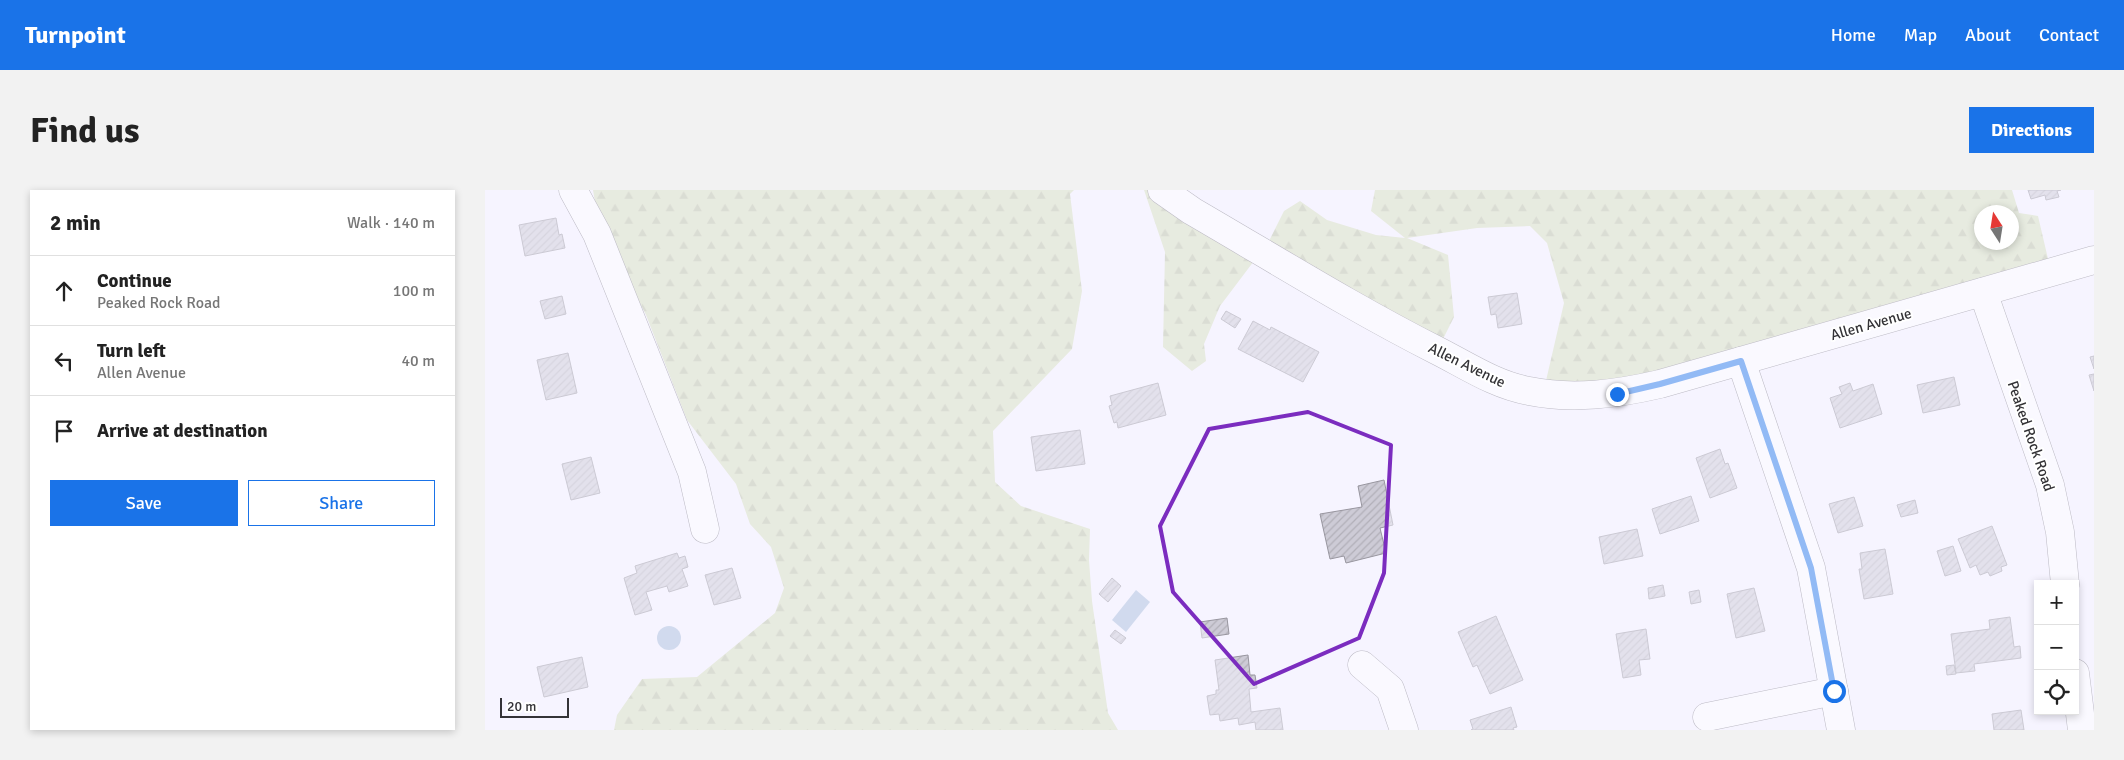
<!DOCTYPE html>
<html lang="en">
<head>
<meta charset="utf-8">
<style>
	:root { --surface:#fff; --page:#f2f2f2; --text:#222; --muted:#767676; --line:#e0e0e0; --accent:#1a73e8 }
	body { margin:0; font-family:Signika,sans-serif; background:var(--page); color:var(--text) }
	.controls { position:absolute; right:15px; bottom:15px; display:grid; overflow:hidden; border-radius:0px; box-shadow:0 2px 8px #0003 }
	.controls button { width:45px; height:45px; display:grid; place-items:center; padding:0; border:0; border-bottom:1px solid var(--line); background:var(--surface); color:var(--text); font:25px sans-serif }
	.compass { position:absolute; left:1489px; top:15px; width:45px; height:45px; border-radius:50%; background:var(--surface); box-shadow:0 2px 8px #0003; rotate:348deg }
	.scale { position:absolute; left:15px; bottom:12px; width:69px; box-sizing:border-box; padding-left:5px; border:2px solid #343337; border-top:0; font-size:14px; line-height:18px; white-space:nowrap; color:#343337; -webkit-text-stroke:4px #fff; paint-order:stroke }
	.stop { position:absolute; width:15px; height:15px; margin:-11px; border:4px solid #1a73e8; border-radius:50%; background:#fff }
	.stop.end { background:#1a73e8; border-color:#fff; box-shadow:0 1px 5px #0008 }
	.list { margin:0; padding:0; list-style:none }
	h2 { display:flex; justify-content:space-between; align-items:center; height:65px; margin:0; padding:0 20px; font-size:21px }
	h2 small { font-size:16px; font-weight:400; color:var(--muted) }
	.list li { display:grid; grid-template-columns:32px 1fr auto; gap:15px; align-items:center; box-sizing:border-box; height:70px; padding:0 20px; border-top:1px solid var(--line) }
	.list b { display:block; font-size:19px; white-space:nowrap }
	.list p { margin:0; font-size:16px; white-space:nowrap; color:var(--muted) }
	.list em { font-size:16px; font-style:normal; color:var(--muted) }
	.actions { display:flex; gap:10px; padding:15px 20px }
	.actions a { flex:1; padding:11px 0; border:1px solid var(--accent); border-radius:0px; text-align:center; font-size:18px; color:var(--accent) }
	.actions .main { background:var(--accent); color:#fff }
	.icon { flex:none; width:28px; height:28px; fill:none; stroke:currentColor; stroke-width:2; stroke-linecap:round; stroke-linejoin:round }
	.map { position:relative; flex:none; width:1609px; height:540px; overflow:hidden; border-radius:0px }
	header { display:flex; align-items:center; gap:30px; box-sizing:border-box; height:70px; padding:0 25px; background:var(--accent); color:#fff }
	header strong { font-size:24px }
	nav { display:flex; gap:28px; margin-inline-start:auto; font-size:18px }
	.intro { display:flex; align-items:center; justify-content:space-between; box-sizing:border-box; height:120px; padding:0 30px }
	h1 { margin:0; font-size:35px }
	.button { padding:12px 22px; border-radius:0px; background:var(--accent); color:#fff; font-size:18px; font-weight:700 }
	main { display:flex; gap:30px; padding:0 30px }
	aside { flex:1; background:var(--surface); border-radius:0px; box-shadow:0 2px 8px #0003 }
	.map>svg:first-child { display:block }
	.forest { fill:url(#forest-firs); fill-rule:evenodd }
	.water { fill:#a5bbd9 }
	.building { fill:url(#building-hatch); stroke:#98969f }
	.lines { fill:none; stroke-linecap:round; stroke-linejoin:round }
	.minor-casing { stroke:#78767f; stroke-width:29 }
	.minor { stroke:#fff; stroke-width:28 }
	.route { stroke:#1a73e8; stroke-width:6 }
	.marked { fill:none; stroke:#7b2cbf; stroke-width:4; stroke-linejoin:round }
	.labels { text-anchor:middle; stroke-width:4; stroke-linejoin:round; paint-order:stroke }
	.street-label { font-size:15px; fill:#343337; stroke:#fff }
</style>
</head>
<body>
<header>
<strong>Turnpoint</strong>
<nav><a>Home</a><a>Map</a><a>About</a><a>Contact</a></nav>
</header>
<div class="intro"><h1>Find us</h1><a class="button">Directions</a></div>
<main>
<aside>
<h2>2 min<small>Walk · 140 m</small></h2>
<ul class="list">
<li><svg class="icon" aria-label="ahead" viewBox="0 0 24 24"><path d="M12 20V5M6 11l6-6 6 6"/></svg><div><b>Continue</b><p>Peaked Rock Road</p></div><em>100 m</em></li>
<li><svg class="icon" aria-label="left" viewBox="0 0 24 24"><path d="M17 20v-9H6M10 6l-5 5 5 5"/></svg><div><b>Turn left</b><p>Allen Avenue</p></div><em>40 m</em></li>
<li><svg class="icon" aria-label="arrive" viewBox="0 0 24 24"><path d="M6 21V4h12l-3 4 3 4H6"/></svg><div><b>Arrive at destination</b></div></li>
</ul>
<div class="actions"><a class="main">Save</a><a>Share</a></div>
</aside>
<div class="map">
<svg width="1609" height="540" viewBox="0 0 1609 540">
	<defs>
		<pattern id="forest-firs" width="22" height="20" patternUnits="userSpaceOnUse" patternTransform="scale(1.25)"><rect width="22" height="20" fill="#d6dfba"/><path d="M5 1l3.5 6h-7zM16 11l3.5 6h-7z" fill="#b8c0a0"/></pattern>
		<pattern id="building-hatch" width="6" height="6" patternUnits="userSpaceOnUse" patternTransform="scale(1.25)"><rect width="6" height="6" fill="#cdcbd6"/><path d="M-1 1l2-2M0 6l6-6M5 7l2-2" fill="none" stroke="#b1afb8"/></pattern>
	</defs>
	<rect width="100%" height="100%" fill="#f6f4ff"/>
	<g class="forest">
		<polygon points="108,0 589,0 585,4 597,101 587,159 508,241 510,292 536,316 605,339 604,370 607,411 623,523 633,540 129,540 132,525 157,489 212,487 290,423 299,398 286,357 265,334 251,294 202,230 161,125 113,30"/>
		<polygon points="659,0 687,0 775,63 735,116 719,154 721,171 707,181 678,157 680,62"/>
		<path d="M890,0H1527L1534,23L1553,26L1567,86L1146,198L1060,195L1079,113L1062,53L1045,36L992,38L922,48L963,65L969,127L954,157L782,55L799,21L815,11L842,30L891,45L920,48L886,21ZM1496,22H1526V52H1496Z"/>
	</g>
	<g class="water">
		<polygon points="651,400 665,412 641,442 627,430"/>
		<circle cx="184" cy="448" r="12"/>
	</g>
	<g class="building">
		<polygon points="1543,0 1576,0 1572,1 1574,7 1561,10 1560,5 1546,9"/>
		<polygon points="71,28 74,45 77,44 80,58 40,66 34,35"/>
		<polygon points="1032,103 1037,134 1013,138 1011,124 1006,125 1003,107"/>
		<polygon points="77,106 81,124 60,129 55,111"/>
		<polygon points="741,121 756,129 750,138 736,129"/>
		<polygon points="768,131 785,140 786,137 834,162 818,192 753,159"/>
		<polygon points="83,163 92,203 61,210 52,170"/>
		<polygon points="1609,166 1609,179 1605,167"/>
		<polygon points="1609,184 1609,201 1604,185"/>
		<polygon points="1469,187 1475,215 1438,223 1432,195"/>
		<polygon points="673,193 681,225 633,238 632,232 629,233 624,216 627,215 625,206"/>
		<polygon points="1365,193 1368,201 1388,194 1397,224 1355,238 1345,208 1357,204 1354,197"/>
		<polygon points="595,240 600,274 551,281 546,247"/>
		<polygon points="1235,259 1240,274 1243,273 1252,298 1225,308 1211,268"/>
		<polygon points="106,267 115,303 86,310 77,274"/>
		<polygon points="899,290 908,335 895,338 901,363 861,373 859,366 845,369 835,324 877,317 873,296"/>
		<polygon points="1206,306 1214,331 1175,344 1167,319"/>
		<polygon points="1369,307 1378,336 1353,343 1344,314"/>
		<polygon points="1430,310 1433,323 1416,327 1412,315"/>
		<polygon points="1507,336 1522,375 1516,377 1517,381 1505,386 1503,382 1495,385 1491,375 1485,378 1473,349"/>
		<polygon points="1152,339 1158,366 1119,374 1114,347"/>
		<polygon points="1468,356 1476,381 1460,386 1452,361"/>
		<polygon points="1400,359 1408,404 1379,409 1374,379 1377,379 1375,363"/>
		<polygon points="192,363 194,368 200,366 203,377 197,379 203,396 184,402 182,396 161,402 167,420 150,425 139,388 152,383 150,376"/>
		<polygon points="247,378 256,408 229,415 220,385"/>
		<polygon points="627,388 636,396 623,412 614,404"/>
		<polygon points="1178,395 1180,406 1164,409 1163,398"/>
		<polygon points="1269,398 1280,441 1251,448 1242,404"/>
		<polygon points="1214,400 1216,412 1206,414 1204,402"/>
		<polygon points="1011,426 1038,490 1005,504 992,475 988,477 973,442"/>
		<polygon points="1525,427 1529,457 1535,456 1536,468 1489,474 1490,481 1471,483 1466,444 1505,439 1504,430"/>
		<polygon points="742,428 744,444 717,448 715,432"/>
		<polygon points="1161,439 1165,469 1154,470 1156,485 1138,488 1131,444"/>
		<polygon points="630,440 641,448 636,454 625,446"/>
		<polygon points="763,465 765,485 770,485 772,498 764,499 766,522 795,518 798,540 771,540 770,532 754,535 753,528 735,531 734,524 725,525 722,506 731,504 731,500 734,500 730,470"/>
		<polygon points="97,467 103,497 59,507 52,477"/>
		<polygon points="1469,475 1471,484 1462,485 1461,476"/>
		<polygon points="1026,517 1032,537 1028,538 1029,540 986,540 988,539 985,530"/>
		<polygon points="1536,520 1539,540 1509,540 1507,524"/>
	</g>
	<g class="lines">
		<defs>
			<g id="minor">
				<polyline points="88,0 112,44 207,282 220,339"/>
				<path d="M677,0L707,21C788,68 868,118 951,160C981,175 1010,195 1044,201C1088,210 1132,204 1175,194L1609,70"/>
				<polyline points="1498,102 1565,295 1575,342 1580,394"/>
				<polyline points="1256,171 1326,378 1356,540"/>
				<polyline points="877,475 905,499 919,540"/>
				<polyline points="1590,483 1597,540"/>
				<polyline points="1222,527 1349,501"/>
			</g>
		</defs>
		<use href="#minor" class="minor-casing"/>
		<use href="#minor" class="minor"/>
	</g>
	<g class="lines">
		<polyline class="route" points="1132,204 1175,194 1256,171 1326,378 1349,501"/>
	</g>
	<path d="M0 0H1609V540H0ZM823,222L906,255L899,383L874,448L769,494L688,402L675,336L724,239Z" fill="#f6f4ff" fill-opacity=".55" fill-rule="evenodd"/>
	<path class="marked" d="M823,222L906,255L899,383L874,448L769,494L688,402L675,336L724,239Z"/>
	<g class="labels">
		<g class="street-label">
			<text transform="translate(1386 134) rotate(-16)" y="5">Allen Avenue</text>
			<text transform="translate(982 175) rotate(26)" y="5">Allen Avenue</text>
			<text transform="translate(1546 246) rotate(71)" y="5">Peaked Rock Road</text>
		</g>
	</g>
</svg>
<div class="controls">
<button>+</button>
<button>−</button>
<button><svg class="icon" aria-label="locate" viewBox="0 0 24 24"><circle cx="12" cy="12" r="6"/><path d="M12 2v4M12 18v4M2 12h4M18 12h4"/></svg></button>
</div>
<svg class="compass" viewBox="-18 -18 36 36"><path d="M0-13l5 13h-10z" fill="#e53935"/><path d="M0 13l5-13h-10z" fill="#767676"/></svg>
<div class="scale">20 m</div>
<div class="stop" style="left:1349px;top:501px"></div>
<div class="stop end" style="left:1132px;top:204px"></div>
</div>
</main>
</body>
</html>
